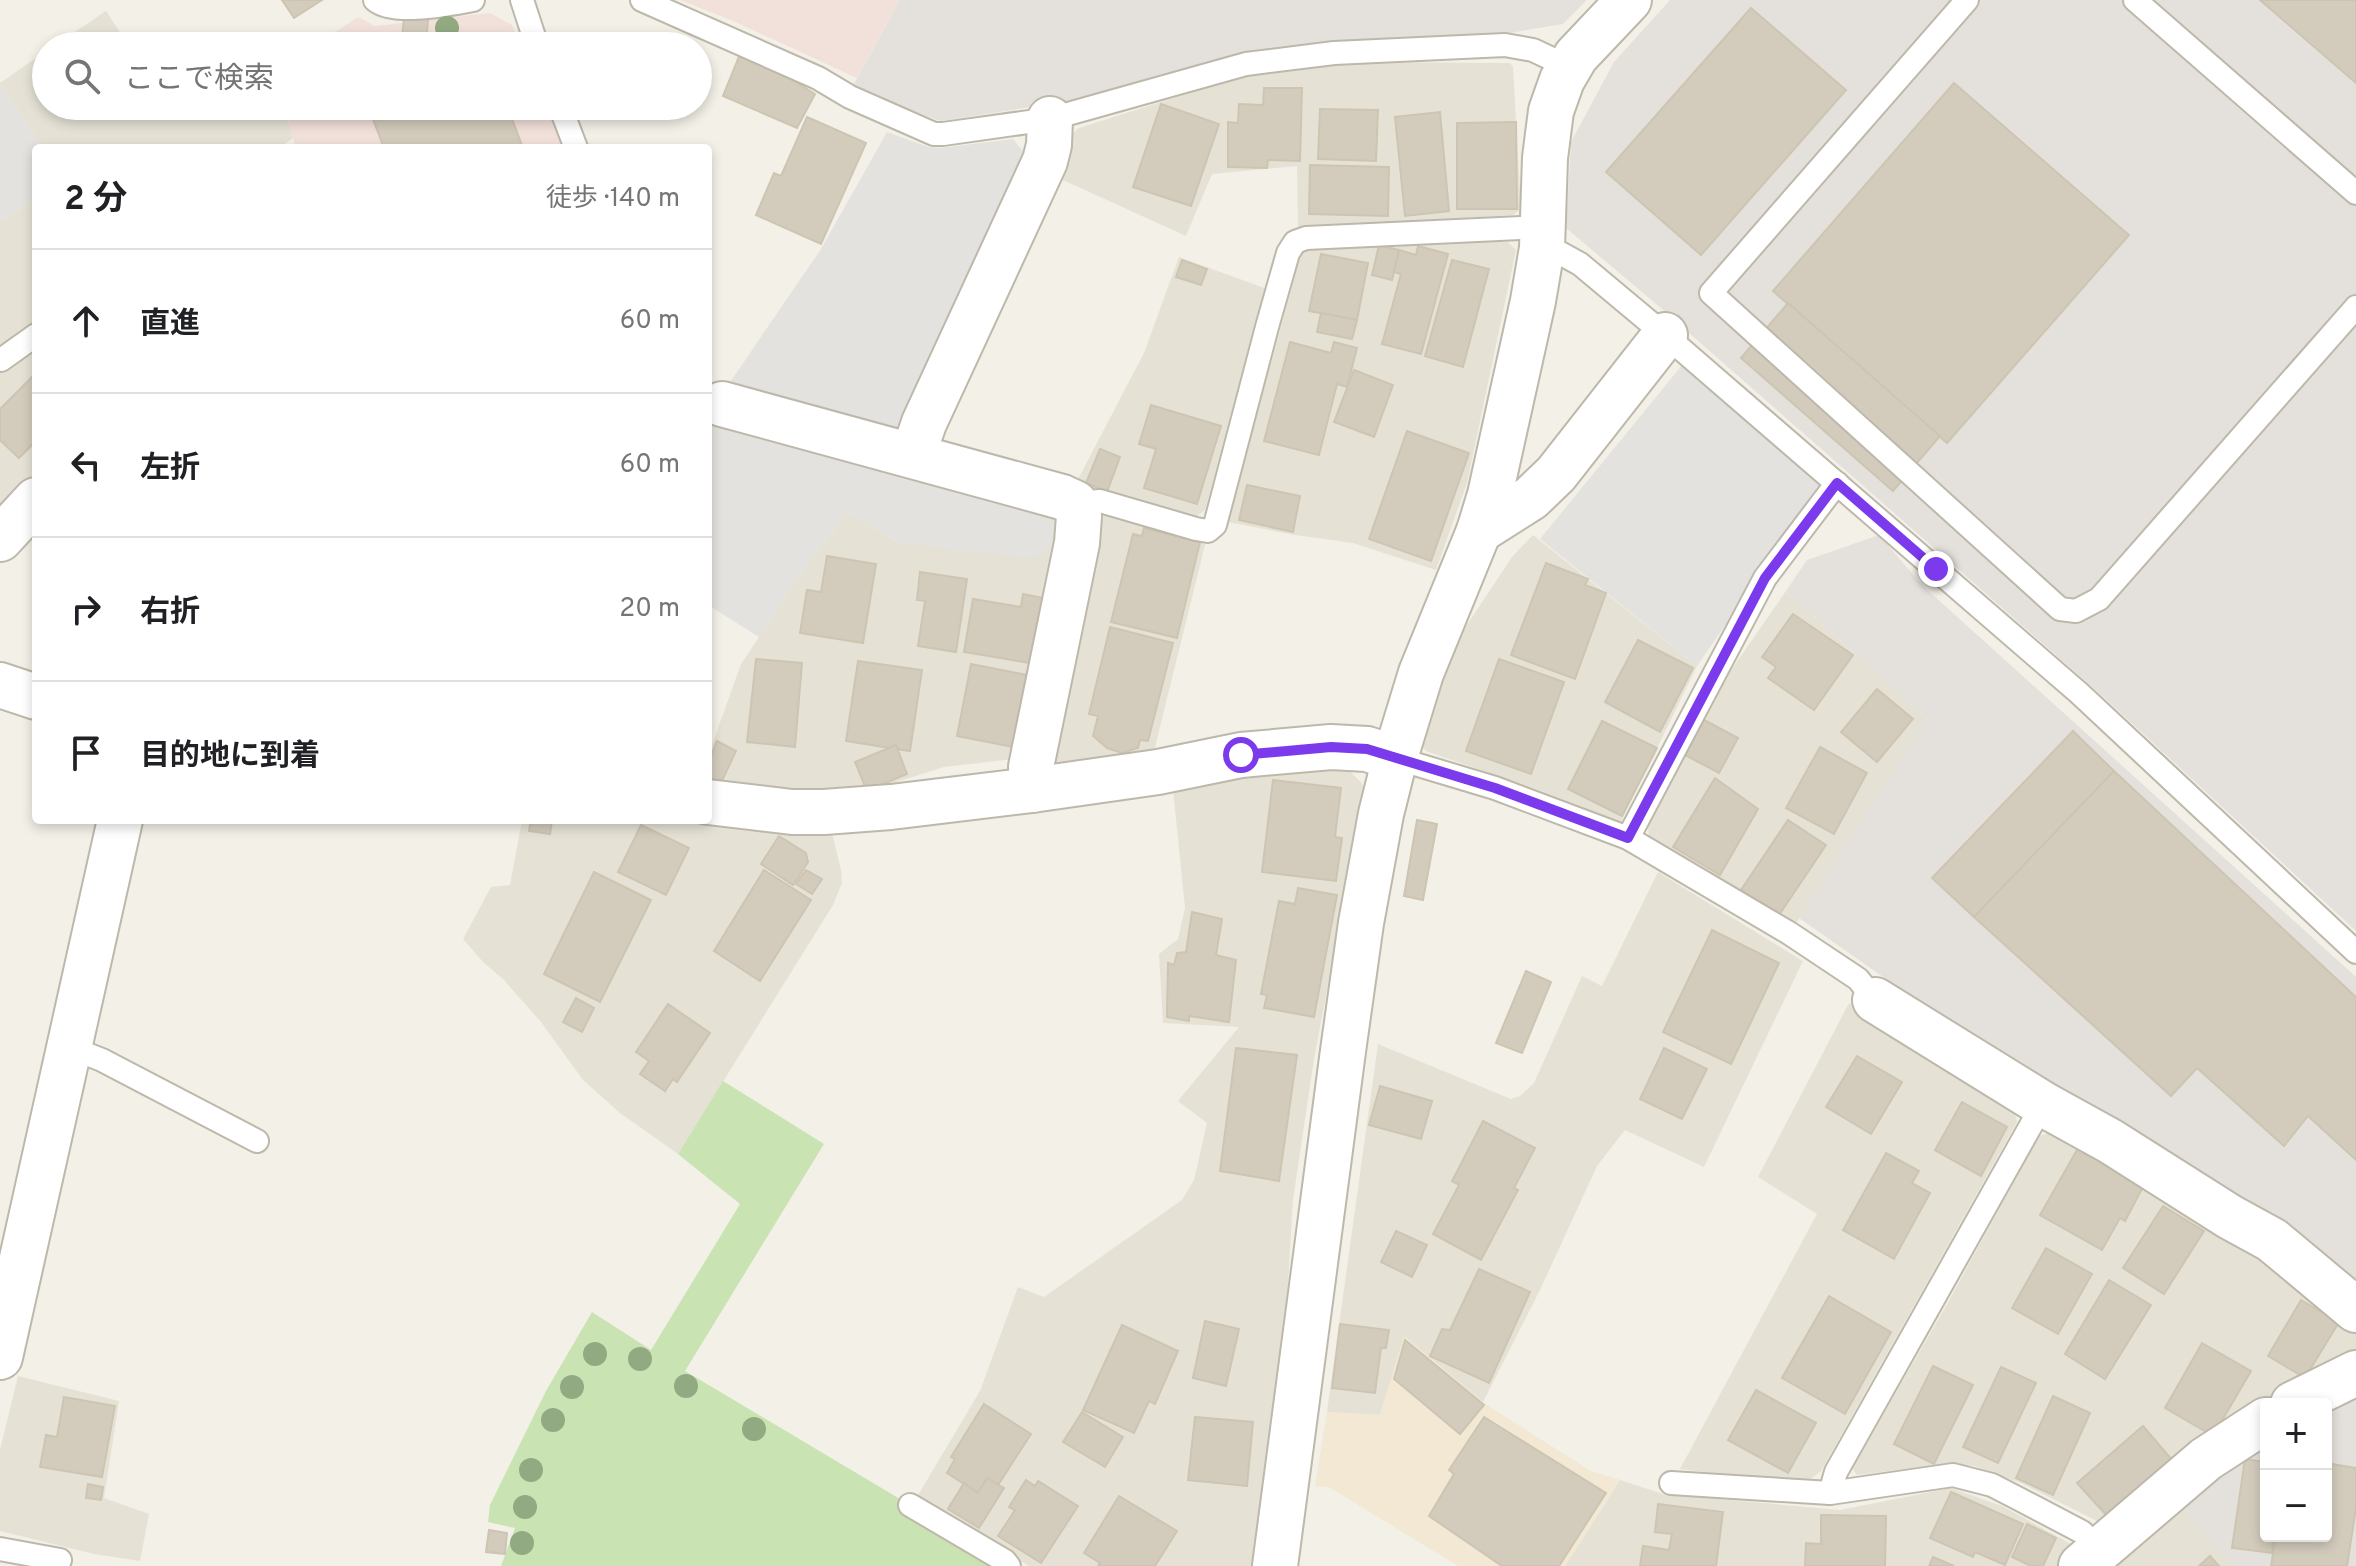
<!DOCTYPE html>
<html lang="ja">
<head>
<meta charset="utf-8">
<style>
	:root { --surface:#fff; --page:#f6f6f6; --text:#202124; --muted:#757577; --line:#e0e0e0 }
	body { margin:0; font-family:Overpass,"Noto Sans JP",sans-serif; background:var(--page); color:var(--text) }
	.controls { position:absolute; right:24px; bottom:24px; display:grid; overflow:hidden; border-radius:8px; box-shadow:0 4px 12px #0003 }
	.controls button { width:72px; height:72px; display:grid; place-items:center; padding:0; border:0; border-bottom:2px solid var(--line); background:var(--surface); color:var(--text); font:40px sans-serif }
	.stop { position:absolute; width:24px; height:24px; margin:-18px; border:6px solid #7c3aed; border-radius:50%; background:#fff }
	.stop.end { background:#7c3aed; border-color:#fff; box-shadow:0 2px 8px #0008 }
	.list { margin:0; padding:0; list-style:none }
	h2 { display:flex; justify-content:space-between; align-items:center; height:104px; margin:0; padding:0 32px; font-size:34px }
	h2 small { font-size:26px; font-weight:400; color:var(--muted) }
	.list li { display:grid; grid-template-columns:52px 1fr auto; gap:24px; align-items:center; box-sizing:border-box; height:144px; padding:0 32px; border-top:2px solid var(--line) }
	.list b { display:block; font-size:30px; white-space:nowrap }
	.list em { font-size:26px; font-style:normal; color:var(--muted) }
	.icon { flex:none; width:44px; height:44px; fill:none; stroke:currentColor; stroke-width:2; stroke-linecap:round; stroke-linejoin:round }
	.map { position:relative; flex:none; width:2356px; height:1566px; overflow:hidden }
	.search { position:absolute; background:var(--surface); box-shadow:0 4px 12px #0003; left:32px; top:32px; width:680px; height:88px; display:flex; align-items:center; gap:20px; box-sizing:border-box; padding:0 28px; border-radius:44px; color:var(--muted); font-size:30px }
	.panel { position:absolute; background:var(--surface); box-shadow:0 4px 12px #0003; left:32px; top:144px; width:680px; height:680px; border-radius:8px }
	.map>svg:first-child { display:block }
	.residential { fill:#e5e2d5 }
	.commercial { fill:#f2e8d4 }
	.industrial { fill:#e4e1dc }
	.medical { fill:#f2e0db }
	.green { fill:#c9e3b3 }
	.parking { fill:#e3e2de }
	.building { fill:#d3ccbd; stroke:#cdc5b1; stroke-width:2 }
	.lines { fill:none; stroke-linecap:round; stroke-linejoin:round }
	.service-casing { stroke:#bdb8aa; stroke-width:26 }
	.minor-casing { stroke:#bdb8aa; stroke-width:48 }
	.tertiary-casing { stroke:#bdb8aa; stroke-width:48 }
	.service { stroke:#fff; stroke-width:22 }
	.minor { stroke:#fff; stroke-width:44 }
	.tertiary { stroke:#fff; stroke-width:44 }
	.tree { fill:#91aa82 }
	.route { stroke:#7c3aed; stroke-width:10 }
</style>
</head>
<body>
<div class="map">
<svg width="2356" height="1566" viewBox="0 0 2356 1566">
	<rect width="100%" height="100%" fill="#f2f0e7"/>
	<g class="residential">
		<polygon points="106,11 129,46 54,46"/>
		<polygon points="46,51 46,106 168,106 171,109 177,106 284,106 293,138 279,148 43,148 0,83"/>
		<polygon points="1332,62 1510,63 1513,67 1521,209 1513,215 1298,228 1297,166 1212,174 1186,236 1054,176 1072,134 1079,128 1234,79"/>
		<polygon points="36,199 36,473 0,510 0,222"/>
		<polygon points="1402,240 1508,242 1516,250 1467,483 1436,570 1353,543 1295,535 1228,522 1301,253 1307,247"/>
		<polygon points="1179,257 1267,289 1255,323 1205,510 1196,517 1075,485 1144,353"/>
		<polygon points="846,512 900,543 1062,545 1013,759 944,767 858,794 797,794 708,782 708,756 741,664 815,553 837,529"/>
		<polygon points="1101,513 1110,513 1206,541 1154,751 1051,766 1089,518"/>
		<polygon points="1533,535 1697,666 1621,822 1533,788 1426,751 1423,747 1455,643 1512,557"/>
		<polygon points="1786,591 1927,719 1795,925 1649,837 1648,825 1718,689"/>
		<polygon points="1347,768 1365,787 1314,1059 1293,1200 1287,1300 1278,1395 1255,1566 1029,1566 917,1497 980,1391 1018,1287 1044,1297 1182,1200 1194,1180 1207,1123 1178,1101 1239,1027 1163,1023 1159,954 1178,939 1185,908 1173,789 1268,772"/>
		<polygon points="522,820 691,820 755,827 831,829 841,870 842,883 833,905 678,1154 620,1113 583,1080 541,1022 503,979 484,963 463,939 491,887 510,885"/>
		<polygon points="1658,872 1803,961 1704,1167 1625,1130 1597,1166 1540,1290 1483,1402 1405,1337 1380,1415 1327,1412 1378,1044 1511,1099 1520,1096 1534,1083 1582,976 1602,986"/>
		<polygon points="1849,1003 1924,1055 2013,1107 2017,1122 1821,1471 1805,1484 1680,1469 1817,1214 1758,1177"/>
		<polygon points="2057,1130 2262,1249 2356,1332 2356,1357 2247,1410 2103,1524 2021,1483 1974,1466 1944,1464 1857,1475 1852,1468 1946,1306 2039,1136"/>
		<polygon points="18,1376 119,1401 104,1498 149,1514 140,1561 94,1554 0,1531 0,1450"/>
		<polygon points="1620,1480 1663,1494 1840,1510 1951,1488 2002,1506 2073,1545 2075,1551 2059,1566 1565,1566"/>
		<polygon points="2181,1504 2231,1566 2109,1566"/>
	</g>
	<polygon class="commercial" points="1404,1336 1487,1405 1589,1470 1620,1480 1565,1566 1458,1566 1329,1487 1315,1486 1327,1412 1380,1415"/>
	<g class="industrial">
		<polygon points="900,0 1587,0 1563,24 1498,35 1241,53 1104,93 1057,103 941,121 898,106 854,84"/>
		<polygon points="1670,0 2356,0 2356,931 2098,692 1655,303 1566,228 1571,142 1614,62"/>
		<polygon points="1879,535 1922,585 2356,977 2356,1289 1986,1049 1799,918 1927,719 1786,591 1807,560"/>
		<polygon points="2356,1395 2356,1566 2231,1566 2181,1504 2266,1440 2266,1536 2326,1536 2326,1410"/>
	</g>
	<g class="medical">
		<polygon points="680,0 900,0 857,78 733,21"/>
		<polygon points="490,13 512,25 521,46 304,46 337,31 358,17 375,26"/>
		<polygon points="284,106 546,106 563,148 296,148"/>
	</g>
	<polygon class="green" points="723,1081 824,1144 685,1371 910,1505 906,1515 989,1566 501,1566 515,1528 488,1522 490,1505 546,1391 592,1312 651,1350 740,1204 678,1154"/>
	<g class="parking">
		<polygon points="0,83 43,148 36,148 36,199 0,222"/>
		<polygon points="887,132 928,147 940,148 1013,139 1030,160 909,427 890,436 724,391 821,249"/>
		<polygon points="1683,364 1823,482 1823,492 1764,569 1697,666 1540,539"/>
		<polygon points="708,419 1054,510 1064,527 1062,545 1032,558 900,543 846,512 837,529 815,553 759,637 708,605"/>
	</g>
	<g class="building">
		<polygon points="282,0 322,0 294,18"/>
		<polygon points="406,0 430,0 426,42 428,46 401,46"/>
		<polygon points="2260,0 2356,0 2356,83"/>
		<polygon points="1751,8 1846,90 1701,255 1606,172"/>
		<polygon points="479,33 484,46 448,46"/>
		<polygon points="740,54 783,74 815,94 797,128 723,96"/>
		<polygon points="1954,83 2129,235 1947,443 1773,291"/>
		<polygon points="1264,88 1302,88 1300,161 1268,160 1267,168 1228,167 1228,122 1238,123 1239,104 1263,105"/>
		<polygon points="1161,104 1219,124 1191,206 1133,187"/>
		<polygon points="368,106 507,106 523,148 384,148"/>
		<polygon points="1320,109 1378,110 1376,161 1318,159"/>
		<polygon points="1440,112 1449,211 1405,216 1395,117"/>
		<polygon points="807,117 866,143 821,244 756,215 774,173 781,176"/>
		<polygon points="1516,122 1517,209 1457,209 1457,123"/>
		<polygon points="1310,165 1389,167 1388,216 1309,214"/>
		<polygon points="1379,245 1399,250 1392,280 1372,275"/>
		<polygon points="1418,246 1448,254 1421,354 1382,344 1401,274 1394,272 1399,250 1416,255"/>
		<polygon points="1321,254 1368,263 1357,320 1309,311"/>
		<polygon points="1182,260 1207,269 1201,285 1176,277"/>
		<polygon points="1452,260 1489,269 1463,367 1425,356"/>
		<polygon points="1788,303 1940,436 1893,491 1741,358"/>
		<polygon points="1321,313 1357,320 1352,339 1317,332"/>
		<polygon points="1290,342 1331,353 1334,342 1357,348 1347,387 1337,384 1319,455 1264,441"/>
		<polygon points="1354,370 1393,385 1374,437 1334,422"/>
		<polygon points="36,373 36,441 19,458 0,440 0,409"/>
		<polygon points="1151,405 1221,426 1197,504 1144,488 1156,449 1139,444"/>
		<polygon points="1407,431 1469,453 1431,561 1369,539"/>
		<polygon points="1100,449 1120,457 1107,492 1086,483"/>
		<polygon points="1247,485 1300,496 1293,532 1239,520"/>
		<polygon points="1144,528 1200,542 1177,638 1111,622 1133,534 1142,536"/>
		<polygon points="827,556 876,564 863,643 800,633 807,590 821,592"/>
		<polygon points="1546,563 1588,579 1585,585 1606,593 1575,679 1511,655"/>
		<polygon points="920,572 967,579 956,652 918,646 925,601 917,600"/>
		<polygon points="1023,594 1048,599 1036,664 964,652 973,599 1021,607"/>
		<polygon points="1793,614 1853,655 1814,710 1768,678 1776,667 1762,657"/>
		<polygon points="1110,627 1173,643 1148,741 1140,740 1138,748 1122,753 1107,748 1093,736 1098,716 1089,714"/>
		<polygon points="1638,640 1693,668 1660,732 1605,702"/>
		<polygon points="756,659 802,663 795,747 747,742"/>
		<polygon points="1499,659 1564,682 1531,774 1466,751"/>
		<polygon points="858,661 922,670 910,751 897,749 896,745 889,748 846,741"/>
		<polygon points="971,664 1032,676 1018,748 957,736"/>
		<polygon points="1877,689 1913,719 1877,762 1841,732"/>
		<polygon points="1704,720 1738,738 1719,773 1685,755"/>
		<polygon points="1602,721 1657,748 1622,816 1568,789"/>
		<polygon points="2073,731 2114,771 1974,917 1932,878"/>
		<polygon points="717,741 736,751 721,783 708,777 708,763"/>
		<polygon points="896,745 907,774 867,791 855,762"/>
		<polygon points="1820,747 1867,773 1834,834 1786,808"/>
		<polygon points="2114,771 2356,997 2356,1160 2308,1116 2284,1146 2197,1068 2171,1096 1974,917"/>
		<polygon points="1715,778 1758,809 1720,875 1673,847"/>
		<polygon points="1273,780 1341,788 1335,837 1342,838 1336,881 1262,872"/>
		<polygon points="531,820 552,820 550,834 529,831"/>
		<polygon points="1417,820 1437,824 1423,900 1404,896"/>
		<polygon points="1788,820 1826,845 1779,915 1741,890"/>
		<polygon points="641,825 689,848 666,895 618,872"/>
		<polygon points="779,836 806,853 808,862 793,885 761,864"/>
		<polygon points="764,870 811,900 760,981 714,951"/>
		<polygon points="806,870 822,879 812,894 796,884"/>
		<polygon points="594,872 651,900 600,1002 544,974"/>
		<polygon points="1298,888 1337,895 1314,1017 1264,1008 1267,995 1261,994 1279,901 1295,904"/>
		<polygon points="1192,912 1222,919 1216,955 1236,960 1229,1022 1189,1016 1189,1021 1167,1017 1168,963 1174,965 1177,953 1186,952"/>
		<polygon points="1712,930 1779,963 1731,1064 1663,1032"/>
		<polygon points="1526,971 1551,982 1522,1053 1496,1043"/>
		<polygon points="576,998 594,1008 582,1032 563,1022"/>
		<polygon points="668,1004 710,1033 677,1082 673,1079 665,1091 640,1074 649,1061 636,1052"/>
		<polygon points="1236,1048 1297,1055 1279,1181 1220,1171"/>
		<polygon points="1664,1048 1707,1069 1682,1119 1640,1099"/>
		<polygon points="1857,1056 1902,1082 1871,1134 1826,1107"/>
		<polygon points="1380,1086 1432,1101 1421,1139 1369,1125"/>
		<polygon points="1962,1102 2007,1127 1981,1176 1935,1150"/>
		<polygon points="1483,1121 1535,1148 1514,1188 1518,1190 1481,1260 1433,1234 1459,1185 1452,1181"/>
		<polygon points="2078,1148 2144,1185 2125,1221 2120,1218 2102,1250 2040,1215"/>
		<polygon points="1886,1153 1919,1171 1912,1183 1930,1193 1894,1259 1843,1230"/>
		<polygon points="2163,1206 2204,1231 2164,1294 2123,1268"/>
		<polygon points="1396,1231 1427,1245 1412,1277 1381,1262"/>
		<polygon points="2046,1248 2092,1274 2058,1334 2012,1308"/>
		<polygon points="1479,1269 1530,1292 1489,1383 1430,1356 1442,1329 1450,1330"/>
		<polygon points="2109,1280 2151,1305 2105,1379 2065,1354"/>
		<polygon points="1829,1296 1891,1332 1845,1414 1782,1378"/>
		<polygon points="2301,1300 2339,1322 2305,1378 2268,1356"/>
		<polygon points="1205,1321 1239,1329 1226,1386 1193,1378"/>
		<polygon points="1340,1324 1389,1330 1386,1348 1381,1348 1375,1393 1332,1388"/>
		<polygon points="1122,1325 1178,1351 1155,1404 1149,1401 1134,1433 1083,1410"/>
		<polygon points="1405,1340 1484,1405 1460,1434 1394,1379"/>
		<polygon points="2202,1343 2251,1371 2213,1436 2165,1408"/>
		<polygon points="1933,1366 1973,1385 1934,1464 1894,1444"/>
		<polygon points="2001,1367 2036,1383 1998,1463 1963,1447"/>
		<polygon points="1756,1390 1816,1423 1788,1473 1728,1440"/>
		<polygon points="2053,1396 2090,1413 2053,1495 2016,1478"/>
		<polygon points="64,1397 115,1406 102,1477 40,1467 46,1435 57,1437"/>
		<polygon points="984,1404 1031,1434 998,1485 987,1478 978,1493 947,1473 955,1459 951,1457"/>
		<polygon points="1082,1412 1123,1437 1105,1467 1063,1442"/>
		<polygon points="1195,1417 1253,1422 1247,1486 1188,1480"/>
		<polygon points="1484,1417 1606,1493 1559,1566 1502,1566 1429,1516 1454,1474 1449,1470"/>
		<polygon points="2143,1426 2173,1461 2108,1517 2077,1483"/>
		<polygon points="2245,1459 2266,1462 2266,1536 2274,1536 2272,1553 2232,1548"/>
		<polygon points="2326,1463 2356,1468 2356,1508 2347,1566 2271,1566 2276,1536 2326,1536"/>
		<polygon points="987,1478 1004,1488 979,1528 948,1509 964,1483 978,1493"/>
		<polygon points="1026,1480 1035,1486 1038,1481 1078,1506 1041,1563 998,1536 1015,1510 1009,1507"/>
		<polygon points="88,1484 103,1487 101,1500 86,1498"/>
		<polygon points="1951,1492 2023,1524 2005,1565 1975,1552 1973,1557 1930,1538"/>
		<polygon points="1119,1496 1177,1531 1155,1566 1098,1566 1100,1563 1084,1553"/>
		<polygon points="1658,1504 1723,1512 1716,1566 1640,1566 1643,1546 1669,1550 1672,1534 1655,1532"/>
		<polygon points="1821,1515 1886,1516 1885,1566 1805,1566 1806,1543 1821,1544"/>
		<polygon points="2027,1524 2056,1538 2043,1566 2031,1566 2012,1557"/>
		<polygon points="489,1530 507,1533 505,1554 486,1552"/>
		<polygon points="2210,1556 2219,1566 2199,1566"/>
		<polygon points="1933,1557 1954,1566 1929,1566"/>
	</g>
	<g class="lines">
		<defs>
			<g id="service">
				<path d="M375,0C393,16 450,4 473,0"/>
				<polyline points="522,0 537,46"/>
				<polyline points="642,0 818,78 850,97 934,134 943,134 1050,119 1246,64 1334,53 1505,45 1533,50 1569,67"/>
				<polyline points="1967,0 1711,293 2060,609 2076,611 2099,599 2356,307"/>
				<polyline points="2135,0 2356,193"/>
				<polyline points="560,106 576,148"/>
				<polyline points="1542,248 1560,253 1580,264 1665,335 2079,693 2356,952"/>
				<polyline points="1,360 36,335"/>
				<polyline points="1075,503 1100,501 1196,529 1208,531 1215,525 1267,327 1288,253 1295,242 1306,238 1542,227"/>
				<polyline points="1395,758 1495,788 1628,838 1789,933 1858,979 1875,1000"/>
				<polyline points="1628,838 1765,578 1837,483"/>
				<polyline points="69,1047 102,1060 257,1141"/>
				<polyline points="1671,1483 1830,1493 1953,1475 1992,1485 2021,1500 2082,1532 2099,1549"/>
				<polyline points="1830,1493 1836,1472 2043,1104"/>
				<polyline points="910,1505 1005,1561 1009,1566"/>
				<polyline points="0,1549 60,1560"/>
			</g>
			<g id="minor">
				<polyline points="722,404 1062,497 1075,503 1079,516 1077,543 1031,767 1032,790"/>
				<polyline points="913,455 924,423 1045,161 1049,145 1050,119"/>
				<polyline points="1479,531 1531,498 1556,474 1665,335"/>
				<polyline points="0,539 36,500"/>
				<polyline points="0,685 36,697"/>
				<polyline points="708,802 792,812 824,812 891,807 1032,790 1158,772 1241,755 1331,747 1367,749 1395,758"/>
				<polyline points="1875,1000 2043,1104 2110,1141 2230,1217 2272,1240 2356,1310"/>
				<polyline points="0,1357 120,820"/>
				<polyline points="2293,1404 2356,1373"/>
				<polyline points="2081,1566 2206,1459 2266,1420"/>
			</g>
			<polyline id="tertiary" points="1275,1566 1343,1051 1361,923 1381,814 1395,758 1421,673 1479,531 1490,495 1533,301 1542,248 1545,158 1551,111 1562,80 1576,56 1629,0"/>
		</defs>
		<use href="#service" class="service-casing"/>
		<use href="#minor" class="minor-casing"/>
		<use href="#tertiary" class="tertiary-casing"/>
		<use href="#service" class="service"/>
		<use href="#minor" class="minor"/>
		<use href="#tertiary" class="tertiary"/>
	</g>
	<g class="tree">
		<circle cx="447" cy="28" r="12"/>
		<circle cx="595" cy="1354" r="12"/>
		<circle cx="640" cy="1359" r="12"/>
		<circle cx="686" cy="1386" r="12"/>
		<circle cx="572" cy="1387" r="12"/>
		<circle cx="553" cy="1420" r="12"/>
		<circle cx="754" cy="1429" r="12"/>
		<circle cx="531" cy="1470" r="12"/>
		<circle cx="525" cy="1507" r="12"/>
		<circle cx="522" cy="1543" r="12"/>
	</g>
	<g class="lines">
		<polyline class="route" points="1241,755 1331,747 1367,749 1495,788 1628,838 1765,578 1837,483 1936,569"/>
	</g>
</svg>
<div class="controls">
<button>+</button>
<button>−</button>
</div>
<div class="stop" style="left:1241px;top:755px"></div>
<div class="stop end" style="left:1936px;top:569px"></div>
<div class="search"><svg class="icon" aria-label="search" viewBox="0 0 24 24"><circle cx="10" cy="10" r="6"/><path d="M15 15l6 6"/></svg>ここで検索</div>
<section class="panel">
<h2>2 分<small>徒歩 · 140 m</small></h2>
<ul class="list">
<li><svg class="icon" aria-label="ahead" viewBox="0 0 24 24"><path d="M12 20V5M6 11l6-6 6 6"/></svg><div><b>直進</b></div><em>60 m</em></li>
<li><svg class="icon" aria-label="left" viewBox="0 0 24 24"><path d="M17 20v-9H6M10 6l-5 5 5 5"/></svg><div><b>左折</b></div><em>60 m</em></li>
<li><svg class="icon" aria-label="right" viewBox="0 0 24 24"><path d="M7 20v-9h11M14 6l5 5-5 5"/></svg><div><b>右折</b></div><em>20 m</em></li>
<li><svg class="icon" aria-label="arrive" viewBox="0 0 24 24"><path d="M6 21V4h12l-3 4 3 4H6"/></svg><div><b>目的地に到着</b></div></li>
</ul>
</section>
</div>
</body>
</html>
